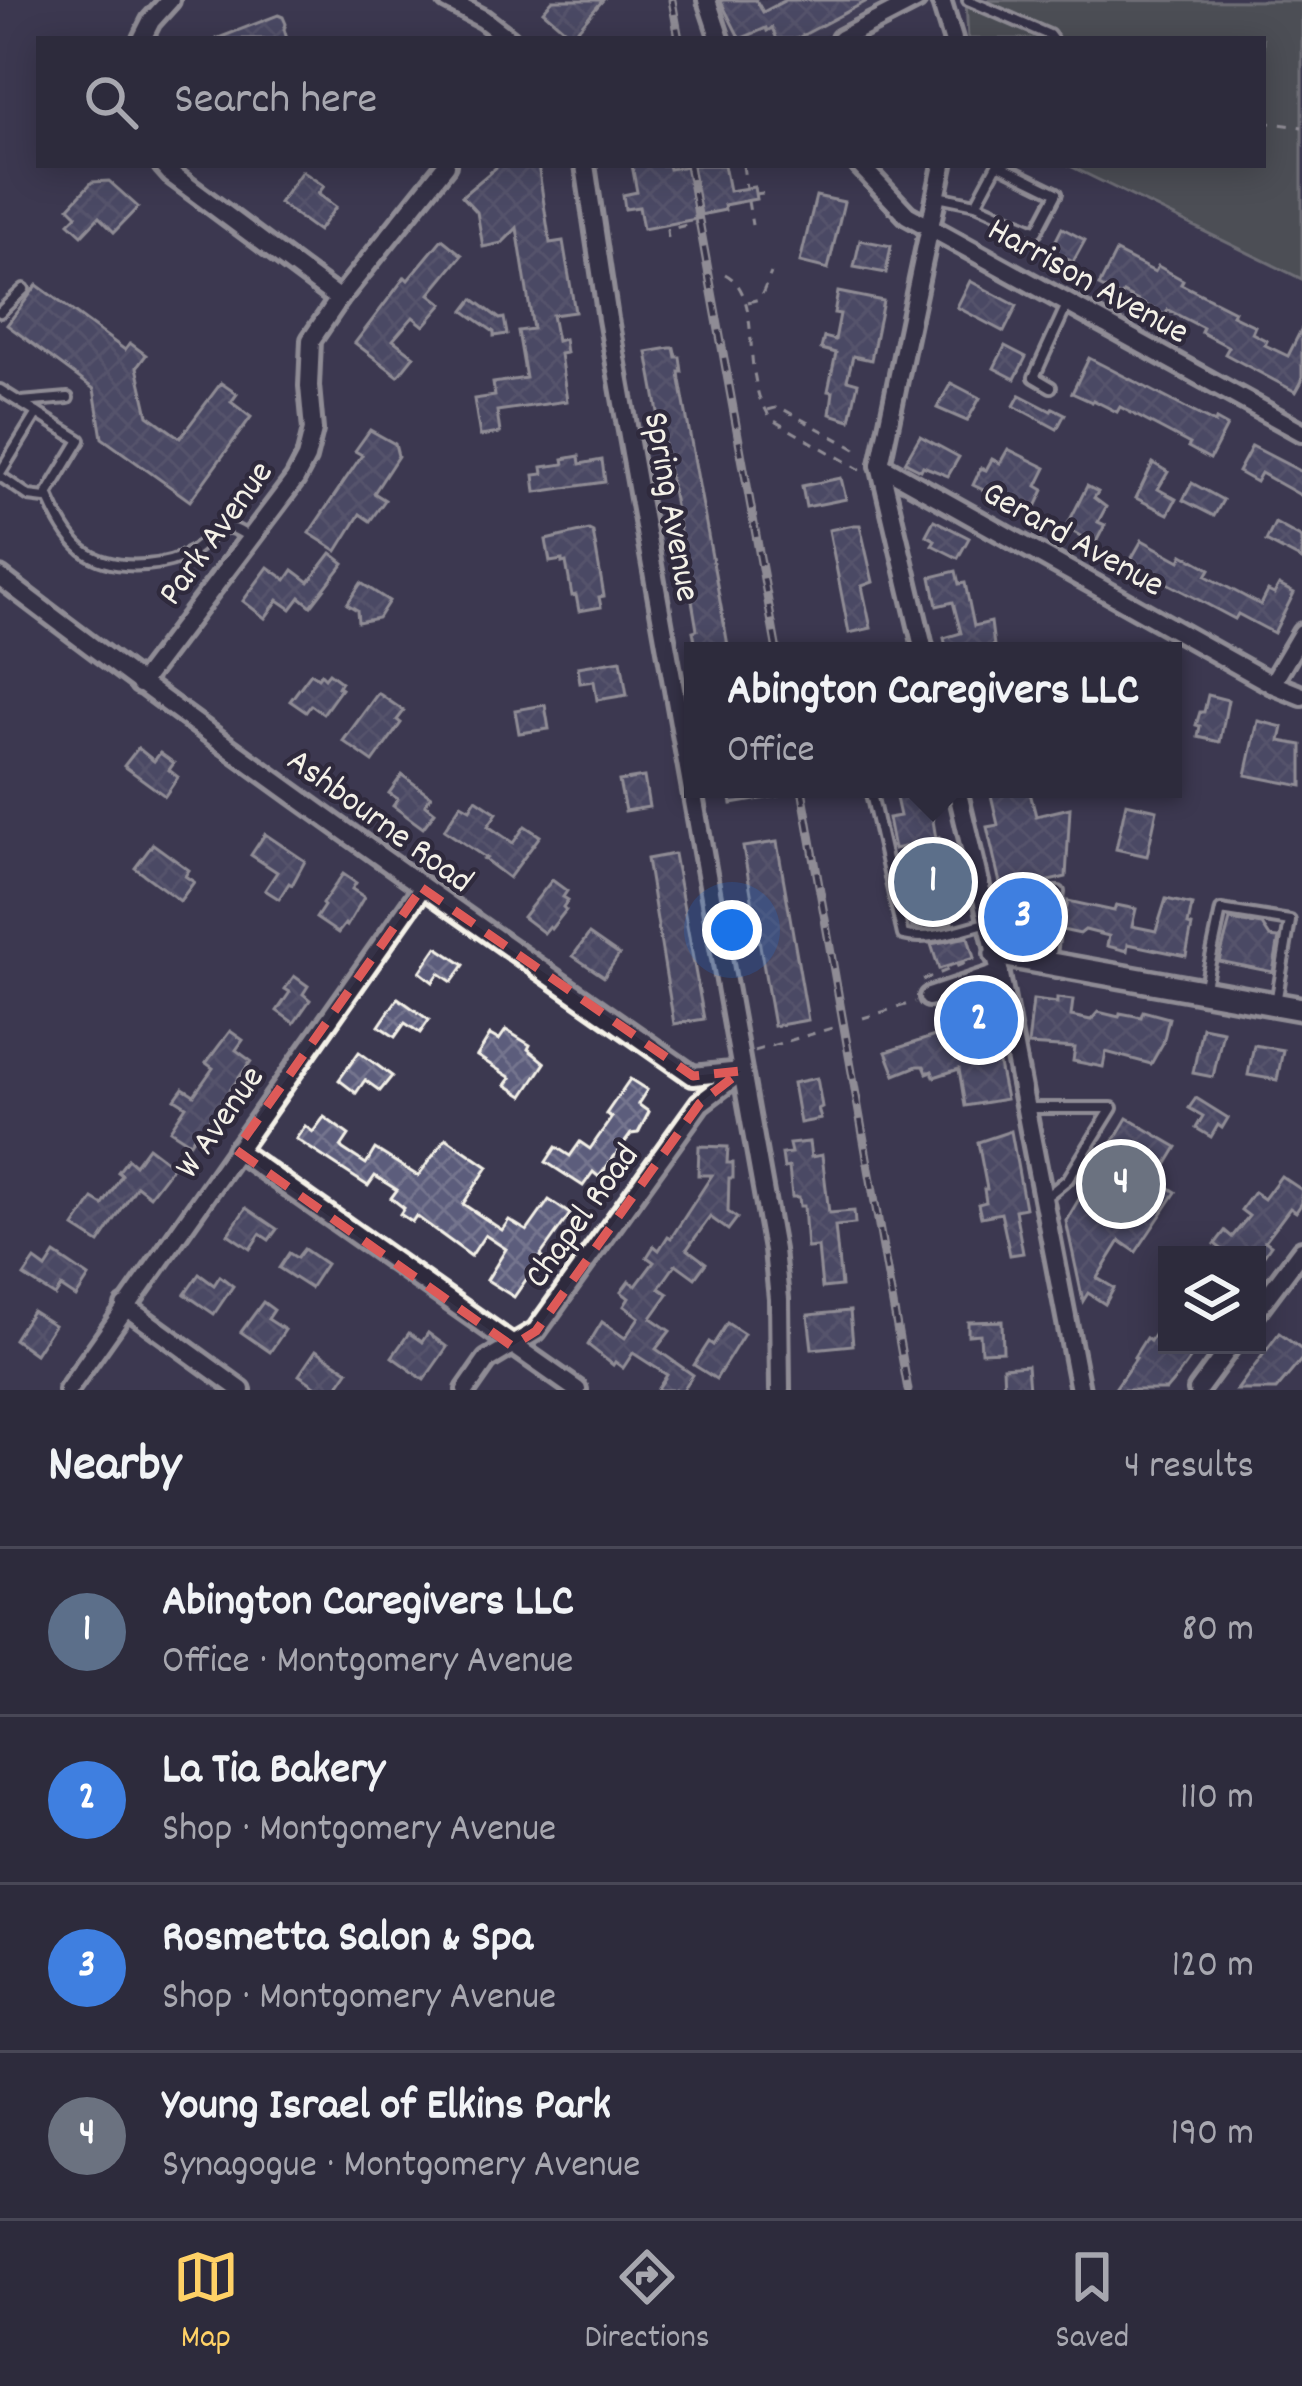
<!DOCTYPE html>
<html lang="en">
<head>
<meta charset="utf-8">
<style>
	:root { --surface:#2d2b3c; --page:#393747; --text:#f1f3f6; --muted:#a7a7af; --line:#484756; --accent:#ffd166 }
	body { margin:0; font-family:Dekko,sans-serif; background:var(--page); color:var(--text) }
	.controls { position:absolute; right:36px; bottom:36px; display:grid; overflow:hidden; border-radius:0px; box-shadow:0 6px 30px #0003 }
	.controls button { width:108px; height:108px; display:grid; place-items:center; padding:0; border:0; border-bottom:3px solid var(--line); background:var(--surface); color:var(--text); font:60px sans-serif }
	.you { position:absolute; left:732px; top:930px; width:42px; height:42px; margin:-30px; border:9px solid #fff; border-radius:50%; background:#1a73e8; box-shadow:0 0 0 18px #1a73e833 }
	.badge { display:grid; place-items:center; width:78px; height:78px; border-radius:50%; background:var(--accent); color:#fff; font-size:39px; font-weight:700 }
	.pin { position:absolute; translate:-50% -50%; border:6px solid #fff; box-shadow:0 3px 12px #0006 }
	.popup { position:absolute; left:684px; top:642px; width:498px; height:156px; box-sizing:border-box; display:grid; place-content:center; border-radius:0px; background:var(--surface); filter:drop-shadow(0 3px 9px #0005); font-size:39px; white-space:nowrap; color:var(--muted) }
	.popup b { font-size:45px; color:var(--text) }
	.popup::after { content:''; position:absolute; left:50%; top:100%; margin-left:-24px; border:24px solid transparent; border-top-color:var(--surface) }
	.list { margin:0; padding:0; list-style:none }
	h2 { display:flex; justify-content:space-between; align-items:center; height:156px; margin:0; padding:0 48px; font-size:51px }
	h2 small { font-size:39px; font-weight:400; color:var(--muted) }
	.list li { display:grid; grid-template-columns:78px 1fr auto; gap:36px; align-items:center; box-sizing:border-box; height:168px; padding:0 48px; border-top:3px solid var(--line) }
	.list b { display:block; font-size:45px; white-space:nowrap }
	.list p { margin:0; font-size:39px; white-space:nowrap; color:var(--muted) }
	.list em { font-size:39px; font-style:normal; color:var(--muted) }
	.icon { flex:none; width:66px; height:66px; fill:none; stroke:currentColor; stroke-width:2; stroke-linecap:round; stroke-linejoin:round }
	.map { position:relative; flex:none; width:1302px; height:1390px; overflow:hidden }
	.search { position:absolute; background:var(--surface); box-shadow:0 6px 30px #0003; left:36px; right:36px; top:36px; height:132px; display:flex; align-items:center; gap:30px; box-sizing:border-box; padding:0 42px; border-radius:0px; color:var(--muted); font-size:45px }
	.sheet { height:828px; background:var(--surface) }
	nav { display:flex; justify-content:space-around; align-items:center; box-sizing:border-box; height:168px; border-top:3px solid var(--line); background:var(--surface); font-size:33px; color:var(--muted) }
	nav a { display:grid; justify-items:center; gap:6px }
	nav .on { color:var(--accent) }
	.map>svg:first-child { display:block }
	.built { fill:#494760 }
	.park { fill:#5f695c; stroke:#aaada2; stroke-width:3 }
	.building { fill:url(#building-cross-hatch); stroke:#f4f1e8; stroke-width:3 }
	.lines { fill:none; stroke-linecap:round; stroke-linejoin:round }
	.service-casing { stroke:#f4f1e8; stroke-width:16 }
	.minor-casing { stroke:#f4f1e8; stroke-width:26 }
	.tertiary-casing { stroke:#f4f1e8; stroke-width:30 }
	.path { stroke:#f4f1e8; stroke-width:3; stroke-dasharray:9 9; stroke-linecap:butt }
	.service { stroke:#2f2a3d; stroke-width:8 }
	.minor { stroke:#2f2a3d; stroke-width:16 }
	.tertiary { stroke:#2f2a3d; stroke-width:21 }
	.rail-casing { stroke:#f4f1e8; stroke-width:9 }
	.rail { stroke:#2f2a3d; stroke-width:4.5; stroke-dasharray:14; stroke-linecap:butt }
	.marked { fill:none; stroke:#de5a58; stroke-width:9; stroke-dasharray:24 15; stroke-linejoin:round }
	.labels { text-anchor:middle; stroke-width:9; stroke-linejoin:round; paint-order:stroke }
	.street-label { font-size:36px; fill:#f4f1e8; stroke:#2f2a3d }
</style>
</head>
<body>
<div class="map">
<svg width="1302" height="1390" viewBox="0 0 1302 1390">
	<defs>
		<pattern id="building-cross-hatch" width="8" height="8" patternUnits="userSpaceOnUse" patternTransform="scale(3)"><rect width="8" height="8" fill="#5c5d7b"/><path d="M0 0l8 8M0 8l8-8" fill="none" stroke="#74758e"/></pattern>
	</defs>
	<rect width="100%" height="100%" fill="#3c3950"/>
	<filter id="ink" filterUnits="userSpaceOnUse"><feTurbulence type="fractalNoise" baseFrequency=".00833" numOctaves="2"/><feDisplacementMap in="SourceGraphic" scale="24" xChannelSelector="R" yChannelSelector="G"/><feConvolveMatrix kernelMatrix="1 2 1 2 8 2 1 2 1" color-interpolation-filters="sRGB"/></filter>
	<g filter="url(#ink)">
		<polygon class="built" points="713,0 889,0 818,39 733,39"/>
		<polygon class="park" points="966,0 1302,1 1302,279 1068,165 1263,165 1263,39 968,39"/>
		<g class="building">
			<polygon points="553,0 603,0 572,36 543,11"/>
			<polygon points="720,0 756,0 763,12 786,0 869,0 796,39 777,39 772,28 767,31 766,28 740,39"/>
			<polygon points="278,15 283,17 286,24 284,29 287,39 216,39"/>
			<polygon points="499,165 538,165 550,243 563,241 575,312 552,315 557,341 564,339 566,353 560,354 567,401 497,411 500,433 480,436 474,399 495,396 493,383 526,378 518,331 533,329 517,228 502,243 483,247 477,212 462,196"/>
			<polygon points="632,165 668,165 669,169 693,165 724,165 729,191 754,187 756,199 724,205 725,210 695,216 696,219 643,229 639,207 625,209 623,195 637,192"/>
			<polygon points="302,171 324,186 318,194 336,207 318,231 279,203"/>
			<polygon points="109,181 138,207 114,232 99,217 82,235 69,223 77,215 69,207 92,182"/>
			<polygon points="816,196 844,202 828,269 800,262"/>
			<polygon points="1062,228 1085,240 1073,262 1051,250"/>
			<polygon points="442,239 462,255 430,294 443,304 424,326 413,317 393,340 414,356 398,376 355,343 405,277 408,280"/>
			<polygon points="860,240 891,246 886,273 854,267"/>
			<polygon points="1116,252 1155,272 1158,266 1183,280 1181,284 1234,311 1232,315 1255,326 1252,333 1267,341 1265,345 1288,356 1302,328 1302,381 1296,392 1225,354 1229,347 1201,332 1203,328 1168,310 1165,315 1123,293 1121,297 1099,286"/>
			<polygon points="970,281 1017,306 1004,332 957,307"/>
			<polygon points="37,285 125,350 130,343 146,355 137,367 148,415 180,438 221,383 237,394 231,402 251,417 190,501 102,438 94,389 7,325"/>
			<polygon points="838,292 883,301 871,360 853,356 847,380 858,383 850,420 830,414 833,392 828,391 836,353 821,349 824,337 835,340 840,314 834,313"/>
			<polygon points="473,299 500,319 504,318 507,334 494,336 494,332 464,311"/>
			<polygon points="1005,346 1026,357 1015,379 994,368"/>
			<polygon points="670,348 674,348 676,357 680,357 682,372 679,372 680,380 729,651 697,651 693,631 697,630 687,571 647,352"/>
			<polygon points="1089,358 1215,423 1216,420 1227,426 1210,459 1188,447 1190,444 1120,407 1117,412 1093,400 1092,402 1072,393"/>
			<polygon points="951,383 980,398 967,421 937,408"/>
			<polygon points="1020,395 1051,411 1053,408 1065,414 1057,429 1014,406"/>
			<polygon points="370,430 395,444 398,456 374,493 385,500 370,521 360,514 337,551 309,533 362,455 355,451"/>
			<polygon points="920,436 959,457 948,476 923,466 921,470 905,462"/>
			<polygon points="1252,446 1302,472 1302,496 1261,473 1256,482 1238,472"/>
			<polygon points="1008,449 1046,468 1037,486 1044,490 1033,513 973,485 981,468 986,470 992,459 1000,463"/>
			<polygon points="579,456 580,464 602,460 605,482 536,492 534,475 543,474 542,467 564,464 563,459"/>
			<polygon points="1153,463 1168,472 1158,489 1176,499 1168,514 1136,498"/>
			<polygon points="841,478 846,499 806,507 802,486"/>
			<polygon points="1192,483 1223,500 1214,516 1183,500"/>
			<polygon points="1087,486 1098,492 1094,498 1106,507 1098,522 1105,525 1095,544 1066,528"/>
			<polygon points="934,520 969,538 958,558 932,545 935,540 926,535"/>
			<polygon points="1275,523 1302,538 1302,560 1266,541"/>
			<polygon points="854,525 860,525 873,582 862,586 871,628 849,633 829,530"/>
			<polygon points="589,530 593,532 604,596 599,597 601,607 579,611 576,595 572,596 566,562 562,563 562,560 550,562 546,540"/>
			<polygon points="1142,540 1180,561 1183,554 1210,569 1206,576 1261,605 1268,591 1274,594 1279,585 1294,593 1274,633 1238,614 1235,619 1129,563"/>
			<polygon points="331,553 344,563 311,606 300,597 291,609 278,600 265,618 243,601 268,567 286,580 293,570 309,582"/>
			<polygon points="956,571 959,584 965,583 974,626 991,622 994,646 975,651 947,651 944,638 961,633 953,602 937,606 931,577"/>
			<polygon points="361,583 389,601 378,618 358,622 357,610 347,604"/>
			<polygon points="621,660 627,695 597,700 594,681 580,683 578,667"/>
			<polygon points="311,673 318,678 321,674 325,678 329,673 341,682 338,687 341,689 323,714 311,705 306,712 290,701"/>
			<polygon points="378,693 404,711 397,720 401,723 373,762 343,741"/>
			<polygon points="1208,695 1228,700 1220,742 1198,737 1200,726 1196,725 1200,712 1204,712"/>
			<polygon points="545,705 549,729 519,733 515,710"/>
			<polygon points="1258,721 1283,727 1280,741 1302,745 1302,786 1246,775"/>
			<polygon points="138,748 154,761 160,753 174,763 169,770 178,777 165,796 124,766"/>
			<polygon points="402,775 431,796 425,804 435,812 423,828 393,806 398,799 389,793"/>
			<polygon points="644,777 649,807 625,811 619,781"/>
			<polygon points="729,789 777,789 778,796 732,804"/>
			<polygon points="894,789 928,789 936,839 939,838 947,874 952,924 912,928 906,900 919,897 908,846 894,849 888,818 900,816"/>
			<polygon points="1017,789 1029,789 1036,816 1070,808 1066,877 1002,892 987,827 998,825 991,795"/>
			<polygon points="476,799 497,813 488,826 513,843 525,826 540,836 509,878 484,859 486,858 444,830 461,804 470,809"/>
			<polygon points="1126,803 1157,810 1147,856 1116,849"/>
			<polygon points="265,834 305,861 292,885 289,883 279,899 265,890 277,872 251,855"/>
			<polygon points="777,842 808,1020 774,1026 743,847"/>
			<polygon points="153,844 189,870 185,876 194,882 180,901 135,868"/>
			<polygon points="674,854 704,1019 674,1024 647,859"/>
			<polygon points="343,874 356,883 352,889 364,897 347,926 345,924 338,933 316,918 324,906 322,904"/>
			<polygon points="552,880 567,891 563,897 568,900 563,907 566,910 551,929 549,927 544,933 523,917"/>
			<polygon points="1166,899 1192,905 1188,925 1192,926 1186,956 1128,944 1127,951 1107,946 1109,936 1085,930 1080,934 1062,930 1068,901 1114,911 1116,905 1136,909 1132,926 1156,931"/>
			<polygon points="1003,903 1045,910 1047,918 1044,938 1016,935 1017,932 1006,925"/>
			<polygon points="1230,920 1262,925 1270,937 1279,938 1273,972 1219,961"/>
			<polygon points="589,934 619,955 604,977 573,956"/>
			<polygon points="968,937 974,958 939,969 931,944"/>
			<polygon points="437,947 464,965 452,982 439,973 433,982 420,972"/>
			<polygon points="294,976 308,986 303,994 310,1000 294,1023 277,1011 290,992 285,989"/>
			<polygon points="979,994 985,997 1006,1099 965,1106 959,1069 934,1077 932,1071 927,1073 924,1066 917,1066 895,1075 886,1052 956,1029 955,1027 963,1023 956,1004"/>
			<polygon points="398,998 429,1020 420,1033 405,1023 395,1037 379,1026"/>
			<polygon points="1057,998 1073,1000 1071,1016 1091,1020 1098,1012 1119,1017 1120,1013 1141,1017 1143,1011 1169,1018 1163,1043 1151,1064 1106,1052 1103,1067 1073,1061 1075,1048 1028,1045 1033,1000 1057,1003"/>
			<polygon points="1202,1027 1223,1031 1213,1077 1193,1073"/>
			<polygon points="506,1030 530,1045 528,1049 545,1063 523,1096 506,1085 511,1078 477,1056 490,1035 499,1040"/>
			<polygon points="230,1031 243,1040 236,1050 251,1061 210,1118 216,1122 208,1135 199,1129 190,1143 170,1130 186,1106 175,1099 183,1088 194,1095 213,1068 206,1063"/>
			<polygon points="1254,1045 1283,1050 1277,1080 1248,1075"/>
			<polygon points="359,1052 392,1076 380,1091 365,1080 356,1093 339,1080"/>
			<polygon points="817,1078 822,1107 818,1109 821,1119 800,1123 793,1083"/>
			<polygon points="630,1079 647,1090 638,1104 649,1112 638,1133 631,1134 599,1177 593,1172 583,1186 546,1162 556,1147 570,1156 580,1142 590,1149 612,1117 606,1114"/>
			<polygon points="1196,1098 1228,1118 1222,1128 1218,1125 1211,1137 1196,1128 1203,1116 1189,1108"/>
			<polygon points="324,1117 349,1135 341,1147 343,1149 366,1164 375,1149 418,1176 446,1138 488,1167 463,1204 502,1230 509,1220 527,1231 549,1200 570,1214 540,1256 543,1259 532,1275 530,1274 514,1297 487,1280 506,1249 485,1235 471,1256 416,1216 412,1222 400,1214 404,1208 391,1198 397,1190 375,1176 368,1186 296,1139 305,1126 313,1132"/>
			<polygon points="1127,1118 1177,1147 1157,1180 1176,1192 1136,1252 1120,1241 1097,1278 1114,1288 1105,1304 1088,1293 1083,1301 1066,1221"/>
			<polygon points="1011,1131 1025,1208 1015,1210 1023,1253 1010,1255 1001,1213 981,1217 978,1204 986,1202 984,1189 987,1189 978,1142"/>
			<polygon points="809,1142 811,1157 822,1155 829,1213 854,1211 855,1224 835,1226 841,1286 822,1288 818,1247 807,1248 804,1206 800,1206 799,1197 792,1197 789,1167 784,1168 782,1154 791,1153 789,1144"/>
			<polygon points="699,1146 728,1147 727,1163 733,1163 733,1178 729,1178 728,1212 737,1218 728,1230 710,1217 687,1249 706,1263 695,1278 676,1264 659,1288 668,1294 651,1318 670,1331 656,1349 693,1375 683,1390 657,1390 667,1375 633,1353 623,1368 615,1362 613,1365 588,1345 602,1322 625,1338 639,1317 624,1306 629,1298 621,1292 629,1281 636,1286 654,1262 647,1257 654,1246 659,1250 668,1236 671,1238 712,1175 698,1175"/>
			<polygon points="148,1147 173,1166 150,1196 137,1186 99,1243 74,1227 93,1199 103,1205 122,1175 118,1172 128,1159 135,1165"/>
			<polygon points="1281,1176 1302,1190 1302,1203 1296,1212 1290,1208 1278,1224 1265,1241 1271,1245 1264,1255 1229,1255 1215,1244 1225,1231 1232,1237 1249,1216 1241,1210 1254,1192 1264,1199"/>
			<polygon points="246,1208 277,1229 269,1240 260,1234 250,1249 228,1234"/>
			<polygon points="304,1249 326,1264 310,1288 279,1268 289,1253 297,1258"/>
			<polygon points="55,1254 89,1277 76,1297 61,1287 55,1296 24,1276 35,1260 46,1268"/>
			<polygon points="199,1274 214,1285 220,1276 233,1286 214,1314 185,1294"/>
			<polygon points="263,1302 274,1310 268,1319 285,1330 270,1352 241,1332"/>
			<polygon points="32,1311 54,1325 35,1354 14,1339"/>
			<polygon points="850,1311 853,1345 812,1349 808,1315"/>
			<polygon points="1167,1316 1167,1345 1178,1345 1193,1355 1177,1377 1166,1390 1114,1390 1136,1358 1134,1357 1146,1338 1150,1341"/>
			<polygon points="1002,1321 1003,1351 981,1352 980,1334 968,1335 968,1322"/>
			<polygon points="727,1323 744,1334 716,1379 694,1365 709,1342 713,1345"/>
			<polygon points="409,1333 422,1342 428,1333 447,1347 424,1380 392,1357"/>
			<polygon points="1279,1333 1302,1350 1302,1359 1276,1390 1237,1390"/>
			<polygon points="316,1350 348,1371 335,1390 321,1390 299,1375"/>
			<polygon points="1027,1365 1029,1390 1004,1390 1003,1367"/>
		</g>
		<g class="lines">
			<defs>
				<g id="service">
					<polyline points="968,0 1049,35 1052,39"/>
					<polyline points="938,196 976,204 1037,231 1057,193 1000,165"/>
					<polyline points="976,204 997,165"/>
					<polyline points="0,312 24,289"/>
					<polyline points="1051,387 1034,377 1067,305"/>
					<polyline points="0,390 80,440 45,498 29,496 0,476"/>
					<polyline points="21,402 68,398"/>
					<polyline points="0,473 37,413"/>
					<path d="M47,494C69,545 87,569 146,565C161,564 178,560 191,552C202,546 210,533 222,529C232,525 239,532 248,536"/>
					<path d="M870,789L903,935C929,942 962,929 989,922"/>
					<polyline points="1039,892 1059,892 1050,962"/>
					<polyline points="1205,986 1221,910 1290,921 1276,1003"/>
					<polyline points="1027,1108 1112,1108 1068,1179 1047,1196"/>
				</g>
				<g id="minor">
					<polyline points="447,0 483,19 509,39"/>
					<polyline points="707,0 720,39"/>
					<polyline points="941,0 953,39"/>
					<polyline points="142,39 151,21 170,0"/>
					<polyline points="841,39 916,0"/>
					<polyline points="163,165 171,174 339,299"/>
					<polyline points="585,165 608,319 774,1250 779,1299 780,1390"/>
					<polyline points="860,165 907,215 1302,432"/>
					<polyline points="880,465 1272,684 1302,696"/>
					<path d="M0,577C226,750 459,913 693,1076L741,1071"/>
					<polyline points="924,651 880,465 943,165"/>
					<polyline points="140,684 295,479 306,458 313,430 309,386 311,340 339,299 446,165"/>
					<polyline points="1272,684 1302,633"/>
					<polyline points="957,789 996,954 1080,1390"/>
					<polyline points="929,997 1000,973"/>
					<polyline points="236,1150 577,1390"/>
					<polyline points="125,1306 241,1390"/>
					<polyline points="1257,1310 1302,1250"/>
					<polyline points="68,1390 422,888"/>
					<polyline points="466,1390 487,1360 536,1331 700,1103 741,1072"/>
					<polyline points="1198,1390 1231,1345"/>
				</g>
				<polyline id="tertiary" points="996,954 1302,1009"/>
			</defs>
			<use href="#service" class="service-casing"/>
			<use href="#minor" class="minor-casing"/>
			<use href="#tertiary" class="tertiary-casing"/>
			<g class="path">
				<polyline points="1263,122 1302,127"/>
				<polyline points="743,165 746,188"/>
				<polyline points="755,194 763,193"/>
				<polyline points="748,201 752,225"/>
				<polyline points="668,238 667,230 698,222"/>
				<path d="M725,274C756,290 748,343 754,373C756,381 757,394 761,401C764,407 768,412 769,418L866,473"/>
				<polyline points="748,302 760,299 771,273"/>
				<polyline points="768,410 779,407 863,453"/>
				<polyline points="923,980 975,959"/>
				<polyline points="863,1018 915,1002"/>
				<polyline points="754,1051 839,1026"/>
			</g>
			<use href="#service" class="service"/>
			<use href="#minor" class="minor"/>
			<use href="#tertiary" class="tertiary"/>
			<defs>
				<g id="rail">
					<polyline points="672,0 679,39"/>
					<polyline points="689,165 777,651"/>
					<polyline points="802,789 908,1390"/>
				</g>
			</defs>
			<use href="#rail" class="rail-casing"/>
			<use href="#rail" class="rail"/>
		</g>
	</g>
	<path d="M0 0H1302V1390H0ZM422,888L693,1076L741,1071L700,1103L536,1331L512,1346L236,1150Z" fill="#3c3950" fill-opacity=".55" fill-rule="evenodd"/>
	<path class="marked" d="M422,888L693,1076L741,1071L700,1103L536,1331L512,1346L236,1150Z"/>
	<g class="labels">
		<g class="street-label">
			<text transform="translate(1090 278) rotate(29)" y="13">Harrison Avenue</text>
			<text transform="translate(675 506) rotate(80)" y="13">Spring Avenue</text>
			<text transform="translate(213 531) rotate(-54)" y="13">Park Avenue</text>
			<text transform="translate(1075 536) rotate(29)" y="13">Gerard Avenue</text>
			<text transform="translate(382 818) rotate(36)" y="13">Ashbourne Road</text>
			<text transform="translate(217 1120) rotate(-55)" y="13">W Avenue</text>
			<text transform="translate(579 1214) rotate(-54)" y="13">Chapel Road</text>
		</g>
	</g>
</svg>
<div class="controls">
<button><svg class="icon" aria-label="layers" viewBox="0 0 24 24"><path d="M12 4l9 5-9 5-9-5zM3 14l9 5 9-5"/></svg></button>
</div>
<div class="you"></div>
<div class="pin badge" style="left:933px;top:882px;background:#5c6f8a">1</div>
<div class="popup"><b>Abington Caregivers LLC</b>Office</div>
<div class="pin badge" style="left:979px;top:1020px;background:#3f7fe0">2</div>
<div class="pin badge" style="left:1023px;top:917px;background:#3f7fe0">3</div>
<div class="pin badge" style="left:1121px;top:1184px;background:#6b7280">4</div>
<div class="search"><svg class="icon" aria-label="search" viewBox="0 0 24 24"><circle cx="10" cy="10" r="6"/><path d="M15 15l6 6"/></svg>Search here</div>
</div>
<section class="sheet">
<h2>Nearby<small>4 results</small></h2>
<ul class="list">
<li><span class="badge" style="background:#5c6f8a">1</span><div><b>Abington Caregivers LLC</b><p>Office · Montgomery Avenue</p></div><em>80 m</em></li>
<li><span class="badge" style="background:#3f7fe0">2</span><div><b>La Tia Bakery</b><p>Shop · Montgomery Avenue</p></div><em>110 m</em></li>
<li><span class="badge" style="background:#3f7fe0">3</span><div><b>Rosmetta Salon &amp; Spa</b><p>Shop · Montgomery Avenue</p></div><em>120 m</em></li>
<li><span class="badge" style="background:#6b7280">4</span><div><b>Young Israel of Elkins Park</b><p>Synagogue · Montgomery Avenue</p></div><em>190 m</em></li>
</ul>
</section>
<nav>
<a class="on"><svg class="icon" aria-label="map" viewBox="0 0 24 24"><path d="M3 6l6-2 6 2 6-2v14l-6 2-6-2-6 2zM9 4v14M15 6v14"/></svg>Map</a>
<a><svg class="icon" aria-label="directions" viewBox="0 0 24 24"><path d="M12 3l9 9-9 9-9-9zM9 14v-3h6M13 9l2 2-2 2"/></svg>Directions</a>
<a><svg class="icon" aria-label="saved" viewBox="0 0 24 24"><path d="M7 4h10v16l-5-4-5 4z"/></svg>Saved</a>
</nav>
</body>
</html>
